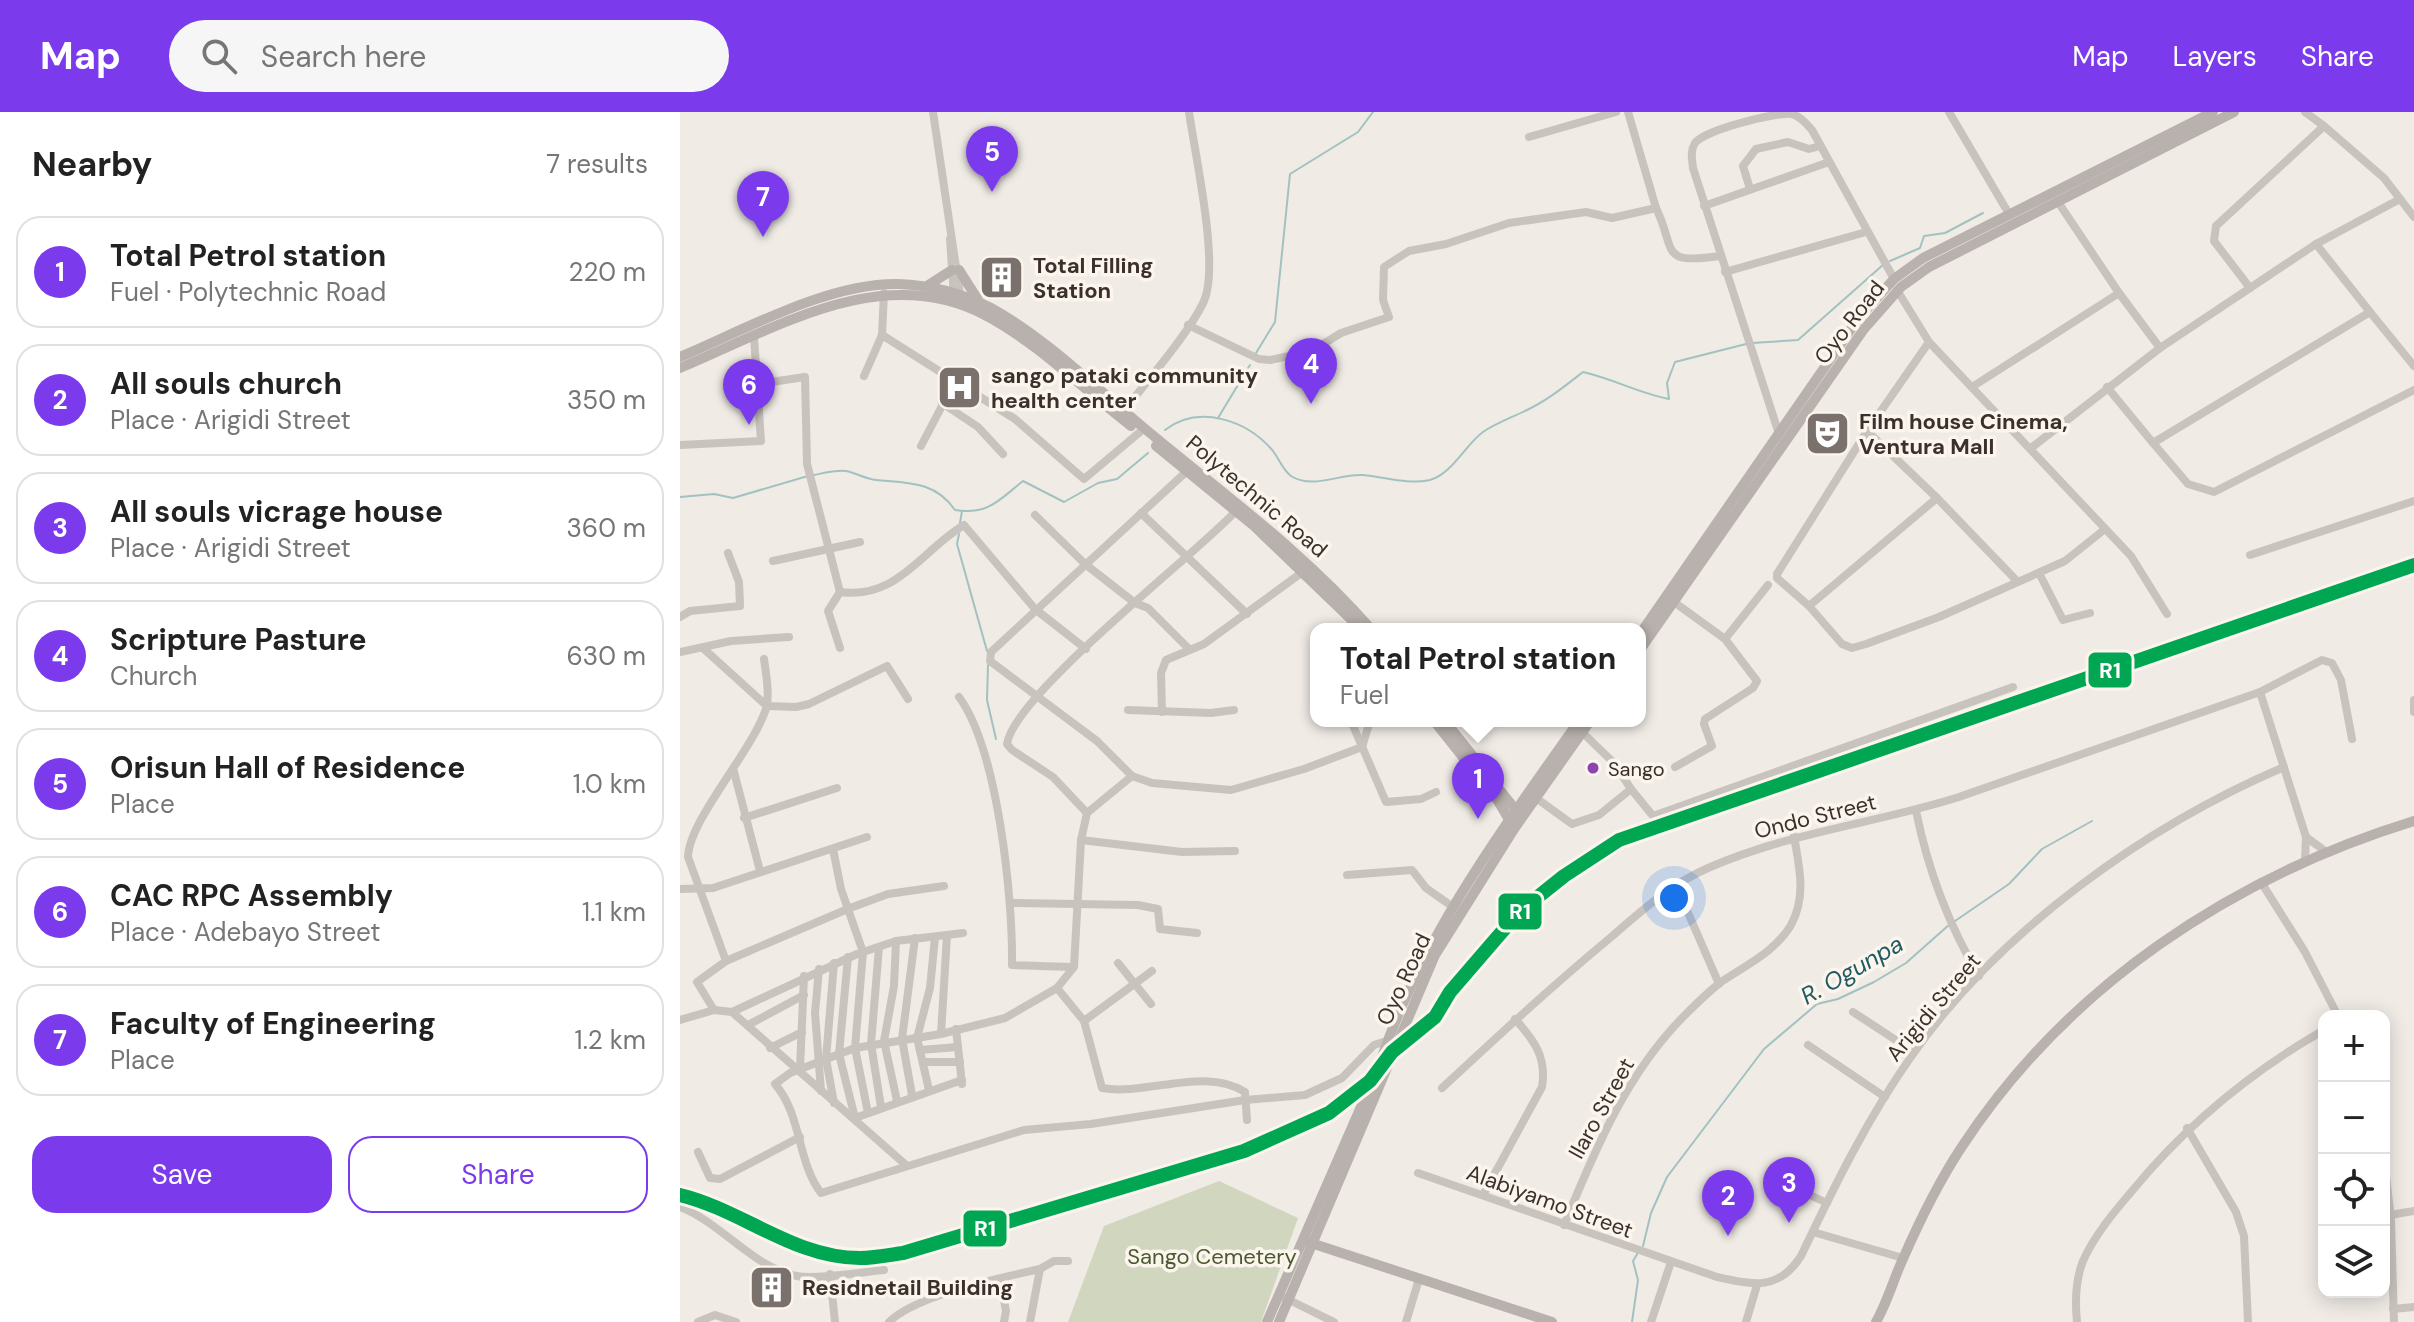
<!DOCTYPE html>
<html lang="en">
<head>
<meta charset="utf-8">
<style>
	:root { --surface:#fff; --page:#f6f6f6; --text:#222; --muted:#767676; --line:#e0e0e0; --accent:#7c3aed }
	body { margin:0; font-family:"DM Sans",sans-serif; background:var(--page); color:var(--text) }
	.controls { position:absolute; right:24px; bottom:24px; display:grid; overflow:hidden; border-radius:16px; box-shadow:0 4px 20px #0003 }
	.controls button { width:72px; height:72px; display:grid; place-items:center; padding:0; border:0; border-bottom:2px solid var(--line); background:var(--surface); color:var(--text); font:40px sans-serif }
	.you { position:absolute; left:994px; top:786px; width:28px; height:28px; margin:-20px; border:6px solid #fff; border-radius:50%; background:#1a73e8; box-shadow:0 0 0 12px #1a73e833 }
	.badge { display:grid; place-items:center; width:52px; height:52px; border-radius:50%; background:var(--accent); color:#fff; font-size:26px; font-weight:700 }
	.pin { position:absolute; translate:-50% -66px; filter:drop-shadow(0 2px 4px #0008) }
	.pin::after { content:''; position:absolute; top:42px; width:28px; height:24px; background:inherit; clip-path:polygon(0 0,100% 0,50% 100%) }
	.popup { position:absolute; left:630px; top:511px; width:336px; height:104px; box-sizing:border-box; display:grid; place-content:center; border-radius:16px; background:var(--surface); filter:drop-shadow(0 2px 6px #0005); font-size:26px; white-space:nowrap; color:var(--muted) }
	.popup b { font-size:30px; color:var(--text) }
	.popup::after { content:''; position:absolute; left:50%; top:100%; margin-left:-16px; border:16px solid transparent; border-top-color:var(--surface) }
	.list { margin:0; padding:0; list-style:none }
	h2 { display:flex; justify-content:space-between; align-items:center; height:104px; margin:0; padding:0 32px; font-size:34px }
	h2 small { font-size:26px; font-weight:400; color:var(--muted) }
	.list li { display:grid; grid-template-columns:52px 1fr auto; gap:24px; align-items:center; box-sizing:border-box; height:112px; margin:0 16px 16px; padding:0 16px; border:2px solid var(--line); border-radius:24px }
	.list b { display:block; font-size:30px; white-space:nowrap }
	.list p { margin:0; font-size:26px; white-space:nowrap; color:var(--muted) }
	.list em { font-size:26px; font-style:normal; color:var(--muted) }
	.actions { display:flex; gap:16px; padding:24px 32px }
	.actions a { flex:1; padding:18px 0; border:2px solid var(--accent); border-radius:24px; text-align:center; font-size:28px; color:var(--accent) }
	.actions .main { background:var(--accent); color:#fff }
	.icon { flex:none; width:44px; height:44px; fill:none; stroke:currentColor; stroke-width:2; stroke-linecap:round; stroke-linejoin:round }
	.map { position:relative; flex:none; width:1734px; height:1210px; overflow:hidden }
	header { display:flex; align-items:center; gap:48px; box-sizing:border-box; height:112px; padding:0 40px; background:var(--accent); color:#fff }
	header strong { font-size:38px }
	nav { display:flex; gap:44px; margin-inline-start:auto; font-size:28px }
	.search { width:560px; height:72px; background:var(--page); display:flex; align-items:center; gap:20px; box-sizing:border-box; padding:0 28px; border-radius:44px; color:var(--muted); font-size:30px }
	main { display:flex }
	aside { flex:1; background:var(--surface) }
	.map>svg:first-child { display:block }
	.green { fill:#d1d6bf }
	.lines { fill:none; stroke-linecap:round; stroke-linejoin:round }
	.stream { stroke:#a1c2c1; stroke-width:2 }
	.minor { stroke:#c9c3be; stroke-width:8 }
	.major { stroke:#b8b1ad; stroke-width:10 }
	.rail-1-casing { stroke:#fbf5ee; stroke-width:20 }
	.rail-1 { stroke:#00a651; stroke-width:14 }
	.bus-dot { fill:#8e44ad; stroke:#fbf5ee; stroke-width:3 }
	.labels { text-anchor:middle; stroke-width:7; stroke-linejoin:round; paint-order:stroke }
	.bus-label { font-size:20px; fill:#3b302b; stroke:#fbf5ee; text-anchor:start }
	.poi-label { font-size:22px; font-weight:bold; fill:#3b302b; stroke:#fbf5ee; text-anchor:start }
	.street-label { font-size:22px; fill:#3b302b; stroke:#fbf5ee }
	.park-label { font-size:22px; fill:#4a5a2e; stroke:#fbf5ee }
	.water-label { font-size:24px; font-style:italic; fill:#1f5a5e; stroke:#fbf5ee }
	.line-badge { stroke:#fbf5ee; stroke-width:3 }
	.badge-label { font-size:22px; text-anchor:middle; font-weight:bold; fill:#fff }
</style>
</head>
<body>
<header>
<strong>Map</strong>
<div class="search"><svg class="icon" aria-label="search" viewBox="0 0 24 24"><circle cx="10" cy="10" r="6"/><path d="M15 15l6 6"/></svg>Search here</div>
<nav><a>Map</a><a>Layers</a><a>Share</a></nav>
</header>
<main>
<aside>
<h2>Nearby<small>7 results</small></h2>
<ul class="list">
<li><span class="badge">1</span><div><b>Total Petrol station</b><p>Fuel · Polytechnic Road</p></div><em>220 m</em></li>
<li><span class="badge">2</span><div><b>All souls church</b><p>Place · Arigidi Street</p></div><em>350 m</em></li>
<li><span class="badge">3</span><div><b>All souls vicrage house</b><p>Place · Arigidi Street</p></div><em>360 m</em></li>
<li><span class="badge">4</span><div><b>Scripture Pasture</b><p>Church</p></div><em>630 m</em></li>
<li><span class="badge">5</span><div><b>Orisun Hall of Residence</b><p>Place</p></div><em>1.0 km</em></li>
<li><span class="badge">6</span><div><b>CAC RPC Assembly</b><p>Place · Adebayo Street</p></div><em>1.1 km</em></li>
<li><span class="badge">7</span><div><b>Faculty of Engineering</b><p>Place</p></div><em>1.2 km</em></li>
</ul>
<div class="actions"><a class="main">Save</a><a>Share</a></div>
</aside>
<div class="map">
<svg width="1734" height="1210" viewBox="0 0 1734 1210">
	<rect width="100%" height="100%" fill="#f0ebe5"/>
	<polygon class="green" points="539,1069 618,1106 581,1210 388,1210 424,1114"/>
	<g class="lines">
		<g class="stream">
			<polyline points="1210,149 1240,136 1244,124 1265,121 1303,101"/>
			<polyline points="1072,231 1118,228 1204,152"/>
			<polyline points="576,241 595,210 610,62 678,20 693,0"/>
			<polyline points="538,306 570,253"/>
			<path d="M485,318C519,292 567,308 593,339C599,347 603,358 611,364C633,378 661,361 683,363C705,365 728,373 750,368C772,362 786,332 803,320C816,311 833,305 847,298C868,288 885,274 903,260C934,267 958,281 989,287L987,271L995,250L1066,232"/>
			<path d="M134,363C144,361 156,358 166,359C176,361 186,367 196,368C228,371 255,369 275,398C309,403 319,388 343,369L384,390L418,371L437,367L468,341"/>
			<polyline points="0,385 34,382 53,386 128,364"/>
			<polyline points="280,411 282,399"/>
			<polyline points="279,422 277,432 307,539"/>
			<polyline points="308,553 307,588 316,627"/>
			<polyline points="1275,809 1329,772 1362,737 1412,709"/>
			<polyline points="963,1134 971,1101 987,1065 1084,937 1137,892 1158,887 1194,870 1226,851 1270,812"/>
			<polyline points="952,1210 958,1168 953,1149 959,1139"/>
		</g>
		<g class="minor">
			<polyline points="253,0 281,189"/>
			<polyline points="948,0 976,96"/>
			<polyline points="1269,0 1329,102"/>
			<polyline points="1644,14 1704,66 1734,105"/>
			<polyline points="849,25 936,0"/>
			<polyline points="1070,77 1063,54 1076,37 1108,30 1129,37 1140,34"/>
			<polyline points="1024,94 1149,50"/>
			<polyline points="270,127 274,185"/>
			<polyline points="1636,132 1720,87"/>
			<polyline points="1045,160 1186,120"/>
			<polyline points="1570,176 1534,129 1536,114 1644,14 1625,0"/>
			<polyline points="1690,200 1734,254"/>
			<path d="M508,213L579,247L590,248L632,239L661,221L709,205L703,188L704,155L729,139L766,132L829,111L906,100L932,106L976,96C997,139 978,153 1040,144"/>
			<polyline points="202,223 335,307 404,367 460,320"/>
			<polyline points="1249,230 1451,444 1487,502"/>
			<polyline points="184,264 202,223 204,181"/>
			<polyline points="78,272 125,265 127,352 160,480"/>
			<polyline points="1292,275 1439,181 1378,90"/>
			<polyline points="1427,275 1473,331 1690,200 1636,132 1480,236"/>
			<polyline points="262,291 298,315 323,342"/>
			<path d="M444,299C466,270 510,220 524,189C540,153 515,43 509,0"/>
			<polyline points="1187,319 1097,462 1097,466 1129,494 1257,386 1187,319 1249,230 1217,178"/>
			<path d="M1099,322L1013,56C1012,47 1010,39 1015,31C1024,18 1096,0 1112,2C1120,4 1127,12 1132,18L1214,167"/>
			<polyline points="1473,331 1508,372 1534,380 1734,278"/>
			<polyline points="0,333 81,329 74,225"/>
			<polyline points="241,334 274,271 287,265"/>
			<polyline points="1351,336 1480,236 1439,181"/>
			<polyline points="506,360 311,540 310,549 417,629 452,664 472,671 551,678 624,657 682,635 690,609"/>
			<polyline points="1257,386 1336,468"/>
			<polyline points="461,401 567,502"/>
			<polyline points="355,403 405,452 455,491 468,496 508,536"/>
			<polyline points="1570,443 1734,389"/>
			<polyline points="93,449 180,430"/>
			<polyline points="1359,461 1383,508 1410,501"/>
			<path d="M160,480C217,488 242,438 284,413L355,497L406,537"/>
			<polyline points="994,490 1045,527 1077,569 1073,576 1025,607 1024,612 1032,634 995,655"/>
			<polyline points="1129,494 1162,532 1172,536 1186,532 1259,505 1385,449 1425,417"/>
			<polyline points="0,505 10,499 60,494 59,470 48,441"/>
			<polyline points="1045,527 1088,473"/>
			<polyline points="160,536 148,499 160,480"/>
			<polyline points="24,537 87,594 116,595 129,592 207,554 228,587"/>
			<polyline points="0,540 51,529 109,525"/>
			<polyline points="1580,580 1626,725 1625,748"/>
			<path d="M279,585C318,638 333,787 332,853L393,855"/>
			<polyline points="1734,588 1734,600"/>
			<polyline points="448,598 531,601 554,598"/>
			<polyline points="482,600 481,561 486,548 524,532 624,459"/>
			<polyline points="671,609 706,690 741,687 756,680"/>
			<polyline points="54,660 80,759"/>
			<path d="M452,664L407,701L401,728L394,855L377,876L325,906L261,922L175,936L110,961L95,972C122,1003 117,1050 141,1081L344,1018L411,1012L565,988L625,983L662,966L694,933L703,930L710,933"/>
			<polyline points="951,677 973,704 1333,575"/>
			<polyline points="856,686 892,712 919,703 951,677 934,651 902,620"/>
			<path d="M1236,699C1248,758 1268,812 1299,864"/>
			<path d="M407,701L373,665L332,638L327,632C334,582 517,442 559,396"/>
			<polyline points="64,706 157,676"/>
			<polyline points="1626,725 1645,739"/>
			<polyline points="401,728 502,740 555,739"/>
			<polyline points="153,737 161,777 183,840 175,936 188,1001"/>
			<polyline points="667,763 732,758 746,776 773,795"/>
			<polyline points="1581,770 1625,840 1658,904"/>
			<polyline points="996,773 1039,872"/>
			<polyline points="0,777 33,776 187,725"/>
			<polyline points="332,791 458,793 478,797 480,817 517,821"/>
			<polyline points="216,829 214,874 204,929 217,989"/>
			<polyline points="199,835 191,932 201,995"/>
			<polyline points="168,845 159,942 175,1006 282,968"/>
			<path d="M46,849L8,745C9,708 71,641 86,597C90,583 86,562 84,547"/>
			<polyline points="154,851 146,947 154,991"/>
			<polyline points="438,851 471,892"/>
			<polyline points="139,857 135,901 141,979"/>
			<path d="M377,876L404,909L422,976C466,984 525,954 565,980L567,1008"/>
			<polyline points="34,898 17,870 46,849 170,796 208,782 264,774"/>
			<polyline points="52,900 177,842 216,829 283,821"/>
			<polyline points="1173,900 1234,940"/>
			<polyline points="0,908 34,898 52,900 226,1053"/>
			<polyline points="404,909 472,859"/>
			<polyline points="68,913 124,883"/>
			<polyline points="276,917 282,972"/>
			<polyline points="261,922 267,823"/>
			<polyline points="1128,933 1205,985"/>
			<polyline points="90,936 122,920"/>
			<polyline points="240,938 278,935"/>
			<polyline points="244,950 280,950"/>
			<polyline points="120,957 124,864"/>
			<path d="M762,976C817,925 872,874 930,826C960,800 991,772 1028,756C1113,719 1194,712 1279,685L1580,580L1642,548L1652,551L1661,568L1672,627"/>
			<polyline points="249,978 237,926 250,876 255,825"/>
			<polyline points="232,983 222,927 235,826"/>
			<polyline points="1507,1016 1556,1100 1564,1124 1568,1210"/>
			<polyline points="18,1040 30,1066 40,1067 120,1025"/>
			<polyline points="1704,1046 1711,1108 1714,1210"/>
			<path d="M738,1061L1037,1165C1073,1173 1099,1179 1121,1144C1154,1075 1188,1005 1233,942C1320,818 1466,714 1604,655"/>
			<polyline points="1117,1077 1147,1091"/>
			<path d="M803,1083L862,975C867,945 854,928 835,907"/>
			<path d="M0,1095C42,1111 73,1156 117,1164C136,1168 182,1160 204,1158"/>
			<polyline points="1710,1103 1734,1099"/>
			<path d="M884,1113C915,1038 946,962 1005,903C1016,892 1028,880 1041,870C1066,853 1095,840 1111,813C1127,783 1119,755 1114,724"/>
			<polyline points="1133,1120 1223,1146"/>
			<polyline points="150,1162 155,1210"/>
			<polyline points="320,1167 326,1199 324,1210"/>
			<polyline points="599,1183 654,1210"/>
			<polyline points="1713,1197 1734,1195"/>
			<polyline points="18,1210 35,1203 56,1210"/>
			<path d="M209,1210C236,1183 321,1166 360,1157L374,1149H388"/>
			<polyline points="350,1210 360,1157"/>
			<polyline points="726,1210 739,1167"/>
			<polyline points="971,1210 991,1150"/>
			<polyline points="1066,1210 1077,1173"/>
			<path d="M1397,1210C1395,1190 1395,1169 1403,1149C1414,1124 1434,1100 1452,1079C1507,1012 1569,961 1644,918"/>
		</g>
		<g class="major">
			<polyline points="279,158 300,191"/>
			<polyline points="247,174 272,158"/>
			<path d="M0,245C64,218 147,171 218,172C250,173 282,181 311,196C366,226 416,276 464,316C542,381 624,440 691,517"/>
			<path d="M0,256C96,216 203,149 305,203C358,231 404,278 451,314"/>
			<polyline points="476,334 574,414 681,517"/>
			<polyline points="960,522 1178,207 1214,167 1243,146 1533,0"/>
			<polyline points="960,538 1184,217 1221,175 1249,155 1554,0"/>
			<polyline points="754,609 818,689 831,711"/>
			<polyline points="765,609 839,702"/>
			<path d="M701,948C743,823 824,715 899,609"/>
			<polyline points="628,1130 872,1210"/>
			<polyline points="587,1210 687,981"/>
			<polyline points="599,1210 755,843 834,717 910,609"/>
			<path d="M1196,1210C1207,1191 1213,1169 1222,1149C1239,1110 1258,1071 1281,1036C1387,874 1552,765 1734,709"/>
		</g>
		<defs>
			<path id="rail-1" d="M0,1083C62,1098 114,1146 180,1146C194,1146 209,1143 223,1141L564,1039L649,1001L690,969L712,940L755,905L770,880L839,800L884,764L939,728L1734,453"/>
		</defs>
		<use href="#rail-1" class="rail-1-casing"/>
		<use href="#rail-1" class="rail-1"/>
	</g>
	<defs>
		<symbol id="building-square" viewBox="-11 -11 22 22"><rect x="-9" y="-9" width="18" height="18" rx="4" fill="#7a716c" stroke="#fbf5ee"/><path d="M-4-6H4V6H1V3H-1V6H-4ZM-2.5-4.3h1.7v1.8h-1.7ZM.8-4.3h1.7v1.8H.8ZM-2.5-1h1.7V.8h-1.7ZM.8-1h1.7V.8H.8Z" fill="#fff"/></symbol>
		<symbol id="hospital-square" viewBox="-11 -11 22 22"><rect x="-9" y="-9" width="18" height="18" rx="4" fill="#7a716c" stroke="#fbf5ee"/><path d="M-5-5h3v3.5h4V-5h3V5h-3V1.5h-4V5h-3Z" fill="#fff"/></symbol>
		<symbol id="theatre-square" viewBox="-11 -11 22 22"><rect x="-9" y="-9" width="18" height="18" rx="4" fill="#7a716c" stroke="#fbf5ee"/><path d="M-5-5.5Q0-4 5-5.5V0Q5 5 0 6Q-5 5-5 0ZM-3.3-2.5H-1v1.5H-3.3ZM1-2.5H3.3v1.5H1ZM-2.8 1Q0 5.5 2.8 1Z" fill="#fff"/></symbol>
	</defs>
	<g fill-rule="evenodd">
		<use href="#building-square" x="296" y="140" width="51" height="51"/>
		<use href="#hospital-square" x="254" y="250" width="51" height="51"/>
		<use href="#theatre-square" x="1122" y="296" width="51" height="51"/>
		<use href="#building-square" x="66" y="1150" width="51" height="51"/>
	</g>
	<circle class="bus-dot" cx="913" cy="656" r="7"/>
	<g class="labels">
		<g class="bus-label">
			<text x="928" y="664">Sango</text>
		</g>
		<g class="poi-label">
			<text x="353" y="161">Total Filling<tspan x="353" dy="25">Station</tspan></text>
			<text x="311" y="271">sango pataki community<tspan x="311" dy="25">health center</tspan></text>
			<text x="1179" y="317">Film house Cinema,<tspan x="1179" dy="25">Ventura Mall</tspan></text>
			<text x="122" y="1183">Residnetail Building</text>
		</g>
		<g class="street-label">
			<text transform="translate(1169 210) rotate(-52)" y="8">Oyo Road</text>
			<text transform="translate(577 384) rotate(40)" y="8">Polytechnic Road</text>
			<text transform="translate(1135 704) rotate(-14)" y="8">Ondo Street</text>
			<text transform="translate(723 867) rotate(-65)" y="8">Oyo Road</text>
			<text transform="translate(1253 895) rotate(-50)" y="8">Arigidi Street</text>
			<text transform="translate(921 996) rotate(-61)" y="8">Ilaro Street</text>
			<text transform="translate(870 1089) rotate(20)" y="8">Alabiyamo Street</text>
		</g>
		<g class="park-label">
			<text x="532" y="1152">Sango Cemetery</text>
		</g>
		<g class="water-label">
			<text transform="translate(1172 858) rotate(-30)" y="8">R. Ogunpa</text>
		</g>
	</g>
	<g class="line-badge">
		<rect x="1407" y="539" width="46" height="38" rx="8" fill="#00a651"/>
		<rect x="817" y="780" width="46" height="39" rx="8" fill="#00a651"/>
		<rect x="282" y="1097" width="46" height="39" rx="8" fill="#00a651"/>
	</g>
	<g class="badge-label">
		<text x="1430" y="566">R1</text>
		<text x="840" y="807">R1</text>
		<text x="305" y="1124">R1</text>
	</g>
</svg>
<div class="controls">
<button>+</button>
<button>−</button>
<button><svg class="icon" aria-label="locate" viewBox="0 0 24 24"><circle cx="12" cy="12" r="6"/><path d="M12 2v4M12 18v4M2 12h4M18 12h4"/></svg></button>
<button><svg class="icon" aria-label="layers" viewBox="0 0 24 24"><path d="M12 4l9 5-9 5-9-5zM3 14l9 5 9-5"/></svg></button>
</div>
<div class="you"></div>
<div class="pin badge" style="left:798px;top:707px">1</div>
<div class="popup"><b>Total Petrol station</b>Fuel</div>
<div class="pin badge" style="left:1048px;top:1124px">2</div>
<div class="pin badge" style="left:1109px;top:1111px">3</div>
<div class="pin badge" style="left:631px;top:292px">4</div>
<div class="pin badge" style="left:312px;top:80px">5</div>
<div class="pin badge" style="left:69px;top:313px">6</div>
<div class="pin badge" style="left:83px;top:125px">7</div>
</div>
</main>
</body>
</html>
